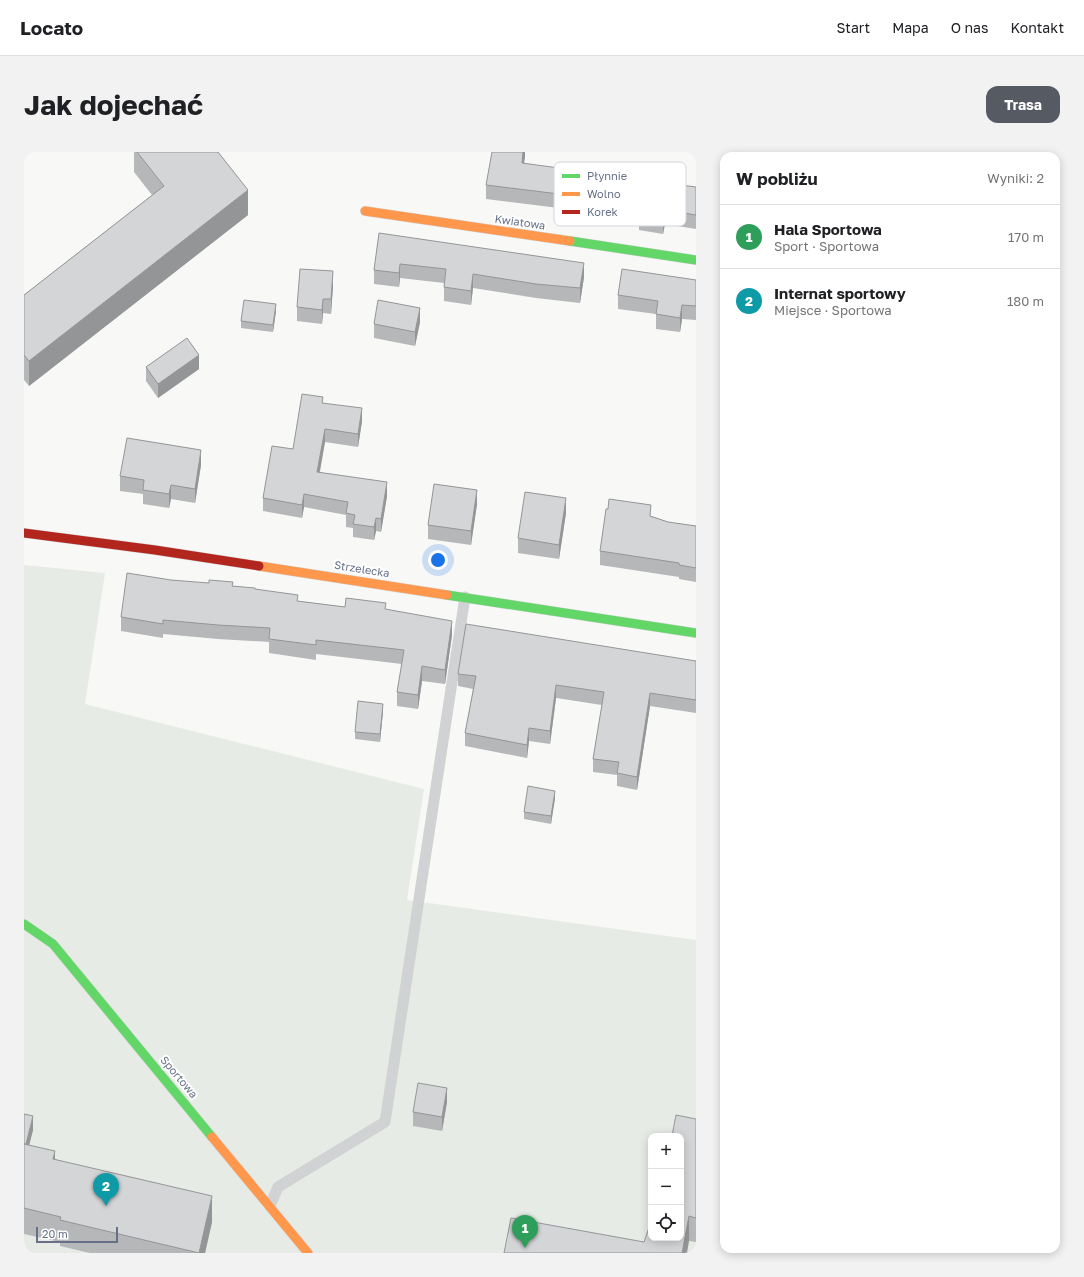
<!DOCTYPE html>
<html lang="pl">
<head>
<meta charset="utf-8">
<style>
	:root { --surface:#fff; --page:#f2f2f2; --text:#202124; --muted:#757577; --line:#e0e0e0; --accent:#565a63 }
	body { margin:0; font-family:"Golos Text",sans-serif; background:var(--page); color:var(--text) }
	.controls { position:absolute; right:12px; bottom:12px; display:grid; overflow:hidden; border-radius:8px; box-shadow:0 2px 10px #0003 }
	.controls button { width:36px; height:36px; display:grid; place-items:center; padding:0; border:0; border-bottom:1px solid var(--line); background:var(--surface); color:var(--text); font:20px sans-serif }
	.scale { position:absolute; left:12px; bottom:10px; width:82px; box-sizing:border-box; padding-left:4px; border:2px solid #667188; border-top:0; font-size:11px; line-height:14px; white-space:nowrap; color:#667188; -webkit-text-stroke:3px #fff; paint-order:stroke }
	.you { position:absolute; left:414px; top:408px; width:14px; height:14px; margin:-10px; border:3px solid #fff; border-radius:50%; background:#1a73e8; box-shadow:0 0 0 6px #1a73e833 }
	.badge { display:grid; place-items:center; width:26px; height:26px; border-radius:50%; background:var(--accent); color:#fff; font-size:13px; font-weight:700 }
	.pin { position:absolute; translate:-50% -33px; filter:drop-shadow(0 1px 2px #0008) }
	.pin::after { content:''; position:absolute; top:21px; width:14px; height:12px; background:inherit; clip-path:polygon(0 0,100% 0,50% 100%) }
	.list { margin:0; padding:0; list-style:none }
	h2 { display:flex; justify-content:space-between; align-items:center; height:52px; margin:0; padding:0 16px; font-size:17px }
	h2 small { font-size:13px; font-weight:400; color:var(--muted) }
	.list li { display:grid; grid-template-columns:26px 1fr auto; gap:12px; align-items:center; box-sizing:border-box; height:64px; padding:0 16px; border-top:1px solid var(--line) }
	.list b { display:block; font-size:15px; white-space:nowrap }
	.list p { margin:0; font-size:13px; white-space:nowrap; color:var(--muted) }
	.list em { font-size:13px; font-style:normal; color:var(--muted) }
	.icon { flex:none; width:22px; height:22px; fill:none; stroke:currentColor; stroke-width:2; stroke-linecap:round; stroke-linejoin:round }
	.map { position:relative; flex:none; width:672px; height:1101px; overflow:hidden; border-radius:12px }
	header { display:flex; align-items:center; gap:24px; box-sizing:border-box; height:56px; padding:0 20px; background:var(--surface); border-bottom:1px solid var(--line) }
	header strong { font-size:19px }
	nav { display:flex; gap:22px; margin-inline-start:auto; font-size:14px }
	.intro { display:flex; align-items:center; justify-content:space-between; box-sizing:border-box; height:96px; padding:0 24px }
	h1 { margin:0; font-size:28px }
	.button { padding:10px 18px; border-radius:12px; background:var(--accent); color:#fff; font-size:14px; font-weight:700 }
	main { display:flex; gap:24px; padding:0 24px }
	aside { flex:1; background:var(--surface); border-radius:12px; box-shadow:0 2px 10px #0003 }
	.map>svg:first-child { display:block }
	.green { fill:#e6ebe5; fill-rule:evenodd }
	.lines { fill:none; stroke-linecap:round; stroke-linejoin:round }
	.fast-casing { stroke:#d4d5d7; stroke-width:10 }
	.slow-casing { stroke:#d4d5d7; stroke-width:10 }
	.jam-casing { stroke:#d4d5d7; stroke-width:10 }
	.lane { stroke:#d1d2d3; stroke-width:11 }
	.fast { stroke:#63d668; stroke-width:9 }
	.slow { stroke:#ff974d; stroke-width:9 }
	.jam { stroke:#b3261e; stroke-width:9 }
	.wall { fill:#b6b7b9 }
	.shaded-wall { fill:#949596 }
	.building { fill:#d4d5d7; stroke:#949596 }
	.labels { text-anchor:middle; stroke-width:4; stroke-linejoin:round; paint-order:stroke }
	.street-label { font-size:11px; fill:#667188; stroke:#fff }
	.key { fill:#fff; stroke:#d1d4db; stroke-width:1 }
	.key-label { font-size:11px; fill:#667188 }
</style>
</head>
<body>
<header>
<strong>Locato</strong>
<nav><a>Start</a><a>Mapa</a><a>O nas</a><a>Kontakt</a></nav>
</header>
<div class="intro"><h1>Jak dojechać</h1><a class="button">Trasa</a></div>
<main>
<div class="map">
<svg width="672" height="1101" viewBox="0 0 672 1101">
	<rect width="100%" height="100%" fill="#f8f8f7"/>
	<path class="green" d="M0,413L81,421L61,552L400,637L383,748L672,788V1101H0ZM627,984H657V1086H627Z"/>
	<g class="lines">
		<defs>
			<g id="fast">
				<polyline points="546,89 672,108"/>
				<polyline points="423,443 672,481"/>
				<polyline points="0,772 29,792 188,985"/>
			</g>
			<g id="slow">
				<polyline points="341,59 546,89"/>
				<polyline points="235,414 423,443"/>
				<polyline points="188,985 284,1101"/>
			</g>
			<polyline id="jam" points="0,381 131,398 235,414"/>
		</defs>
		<use href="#fast" class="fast-casing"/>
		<use href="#slow" class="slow-casing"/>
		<use href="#jam" class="jam-casing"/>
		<polyline class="lane" points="246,1054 254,1035 361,970 441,445"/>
		<use href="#fast" class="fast"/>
		<use href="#slow" class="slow"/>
		<use href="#jam" class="jam"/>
	</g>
	<g class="wall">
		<polygon points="110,0 194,0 224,63 5,234 0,228 0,143 128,43 110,20"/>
		<polygon points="501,0 500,11 572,35 568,62 535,58 535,56 462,47 462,33"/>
		<polygon points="672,35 672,77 641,72 639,82 615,78 615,69 608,68 608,54"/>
		<polygon points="355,81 560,125 556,151 512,146 449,136 447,153 420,149 420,131 376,126 375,135 350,132 350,118"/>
		<polygon points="672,128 672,168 658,167 656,180 632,177 632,162 594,157 594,143"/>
		<polygon points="309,134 307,162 299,161 298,172 273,169 273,155"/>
		<polygon points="252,159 249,180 217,176 217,169"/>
		<polygon points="396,170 391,194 350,186 350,172"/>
		<polygon points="122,215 175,217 134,246 122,229"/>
		<polygon points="299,251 338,269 334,295 301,290 296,320 363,344 357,380 352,379 350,388 329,385 329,376 322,375 322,363 280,355 278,366 239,359 239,346 269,297"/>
		<polygon points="177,313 171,351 147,347 145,356 119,352 119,342 96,339 96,324"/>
		<polygon points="453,352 447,393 404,387 404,373"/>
		<polygon points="542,361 535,407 494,401 494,386"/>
		<polygon points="627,364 644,370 672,374 672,430 655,427 655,425 576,413 576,399"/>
		<polygon points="147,428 209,434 231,437 274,449 321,455 362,458 428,483 421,532 398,529 394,557 373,554 373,540 378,512 292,502 292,508 245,501 245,490 194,487 139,482 139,486 97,479 97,465"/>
		<polygon points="672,509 672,561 626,554 613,638 593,634 593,623 569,620 569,607 578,553 532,546 526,592 505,589 503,606 441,594 441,581 449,537 434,534 434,522"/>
		<polygon points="359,559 356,590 331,587 331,580"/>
		<polygon points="531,646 527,672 500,667 500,660"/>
		<polygon points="423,950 418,979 389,974 389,960"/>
		<polygon points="0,962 9,978 5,993 31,1007 188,1070 181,1101 66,1101 36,1094 36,1090 0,1082"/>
		<polygon points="672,967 672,1090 665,1089 620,1090"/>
	</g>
	<g class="shaded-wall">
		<polygon points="499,0 501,0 501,5 498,25 498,11"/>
		<polygon points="572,21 572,35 568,62 568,48"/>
		<polygon points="224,38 224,63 5,234 5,209"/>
		<polygon points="641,58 641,72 639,82 639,68"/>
		<polygon points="560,111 560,125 556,151 556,136"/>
		<polygon points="376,112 376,126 375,135 375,121"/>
		<polygon points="309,119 309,134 307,162 307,147"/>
		<polygon points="449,122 449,136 447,153 447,139"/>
		<polygon points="299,147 299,161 298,172 298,158"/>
		<polygon points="252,152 252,159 249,180 249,173"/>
		<polygon points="658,153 658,167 656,180 656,166"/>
		<polygon points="396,156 396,170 391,194 391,180"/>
		<polygon points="175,203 175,217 134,246 134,232"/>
		<polygon points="338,256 338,269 334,295 334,282"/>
		<polygon points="301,277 301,290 293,333 293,320"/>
		<polygon points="177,298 177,313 171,351 171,337"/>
		<polygon points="363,330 363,344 357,380 357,367"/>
		<polygon points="147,333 147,347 145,356 145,342"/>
		<polygon points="453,338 453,352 447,393 447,379"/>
		<polygon points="280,342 280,355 278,366 278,353"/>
		<polygon points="542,346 542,361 535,407 535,393"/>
		<polygon points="352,366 352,379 350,388 350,375"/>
		<polygon points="428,469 428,483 421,532 421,518"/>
		<polygon points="398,514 398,529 394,557 394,543"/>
		<polygon points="532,533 532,546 526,592 526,579"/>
		<polygon points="626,541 626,554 613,638 613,625"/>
		<polygon points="359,552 359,559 356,590 356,582"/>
		<polygon points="505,576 505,589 503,606 503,593"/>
		<polygon points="531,639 531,646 527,672 527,664"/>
		<polygon points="423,936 423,950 418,979 418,965"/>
		<polygon points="9,964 9,978 2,1006 2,992"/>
		<polygon points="31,999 31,1025 29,1007"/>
		<polygon points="188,1044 188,1070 181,1101 175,1101"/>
		<polygon points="665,1064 665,1089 663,1101 658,1101"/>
	</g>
	<g class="building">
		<polygon points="113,0 194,0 224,38 5,209 0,203 0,143 140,34"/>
		<polygon points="468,0 499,0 498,11 572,21 568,48 535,43 535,42 462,33"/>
		<polygon points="612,27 672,35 672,63 641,58 639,68 615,64 616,55 608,54"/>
		<polygon points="355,81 560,111 556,136 512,132 449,122 447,139 420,135 422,117 376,112 375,121 350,118"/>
		<polygon points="276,117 309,119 307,147 299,147 298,158 273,155"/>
		<polygon points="598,117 672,128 672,154 658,153 656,166 632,162 634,149 594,143"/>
		<polygon points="220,148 252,152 249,173 217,169"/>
		<polygon points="354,148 396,156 391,180 350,172"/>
		<polygon points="163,186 175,203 134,232 122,215"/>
		<polygon points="278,242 299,245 298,251 338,256 334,282 301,277 293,320 363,330 357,367 352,366 350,375 329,372 331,363 322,361 324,350 280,342 278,353 239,346 248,294 269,297"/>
		<polygon points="103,286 177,298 171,337 147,333 145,342 119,338 120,328 96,324"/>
		<polygon points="410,332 453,338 447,379 404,373"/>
		<polygon points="501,340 542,346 535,393 494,386"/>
		<polygon points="585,347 627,353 626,364 644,370 672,374 672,416 655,413 655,411 576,399 582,357 584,357"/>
		<polygon points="103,421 147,428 185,431 185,428 209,430 208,434 231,436 231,437 274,443 273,449 321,455 322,446 362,451 361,457 428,469 421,518 398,514 394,543 373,540 380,498 292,488 292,493 245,487 246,476 194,473 139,468 139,472 97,465"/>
		<polygon points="442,472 672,509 672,548 626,541 613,625 593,621 595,610 569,607 580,540 532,533 526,579 505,576 503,593 441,581 452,524 434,522"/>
		<polygon points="334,549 359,552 356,582 331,580"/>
		<polygon points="504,634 531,639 527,664 500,660"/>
		<polygon points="394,931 423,936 418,965 389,960"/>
		<polygon points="0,962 9,964 2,992 0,992"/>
		<polygon points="652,963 672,967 672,1066 665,1064 658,1101 480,1101 487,1066 620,1090 627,1070 627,1086 657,1086 657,984 648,984"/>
		<polygon points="0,992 31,999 29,1007 188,1044 175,1101 36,1068 37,1065 0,1056"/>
	</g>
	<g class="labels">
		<g class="street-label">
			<text transform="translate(496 70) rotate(8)" y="4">Kwiatowa</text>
			<text transform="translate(338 417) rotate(9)" y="4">Strzelecka</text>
			<text transform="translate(155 925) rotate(50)" y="4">Sportowa</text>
		</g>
	</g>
	<rect x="530" y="10" width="132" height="64" rx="6" class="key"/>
	<rect x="538" y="22" width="18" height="4" fill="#63d668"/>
	<rect x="538" y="40" width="18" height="4" fill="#ff974d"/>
	<rect x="538" y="58" width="18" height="4" fill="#b3261e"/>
	<g class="key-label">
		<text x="563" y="28">Płynnie</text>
		<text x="563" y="46">Wolno</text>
		<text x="563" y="64">Korek</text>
	</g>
</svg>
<div class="controls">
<button>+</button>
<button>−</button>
<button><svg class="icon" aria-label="locate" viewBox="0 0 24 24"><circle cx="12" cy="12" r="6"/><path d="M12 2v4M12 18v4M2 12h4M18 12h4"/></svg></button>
</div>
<div class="scale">20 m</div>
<div class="you"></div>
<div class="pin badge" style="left:501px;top:1096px;background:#2e9e5b">1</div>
<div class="pin badge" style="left:82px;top:1054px;background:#0f9aa8">2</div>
</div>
<aside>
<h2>W pobliżu<small>Wyniki: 2</small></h2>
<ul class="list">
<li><span class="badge" style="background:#2e9e5b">1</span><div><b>Hala Sportowa</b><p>Sport · Sportowa</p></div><em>170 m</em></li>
<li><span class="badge" style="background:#0f9aa8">2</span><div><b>Internat sportowy</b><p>Miejsce · Sportowa</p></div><em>180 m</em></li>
</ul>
</aside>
</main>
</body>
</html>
